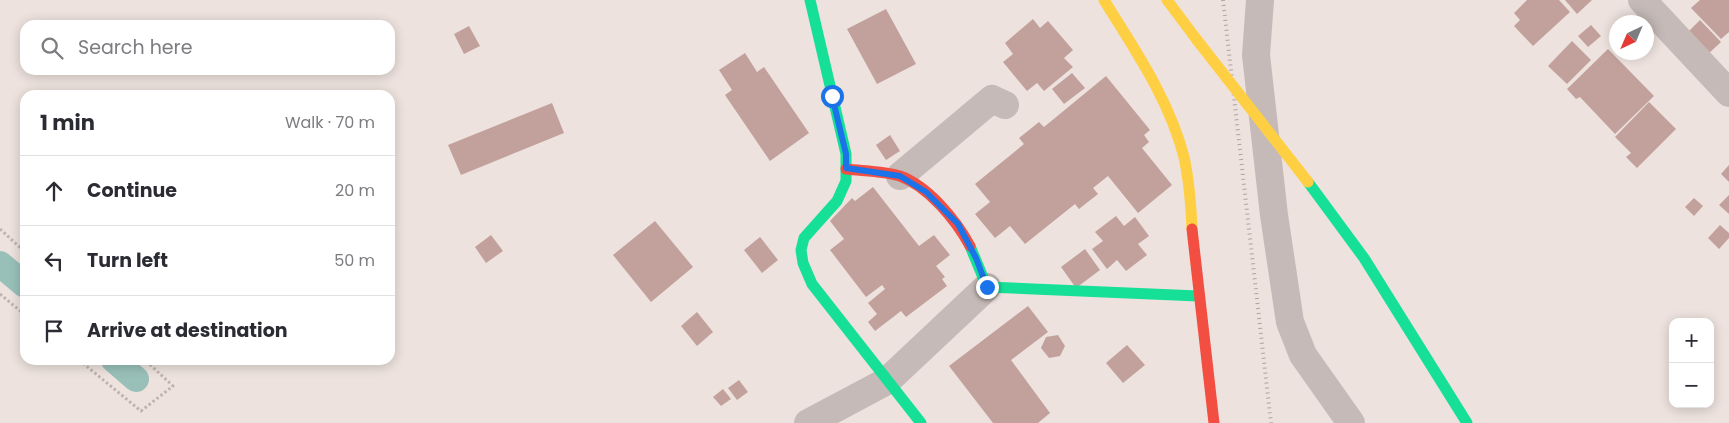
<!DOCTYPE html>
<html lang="en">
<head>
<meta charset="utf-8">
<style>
	:root { --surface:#fff; --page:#f2f2f3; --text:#2b2b33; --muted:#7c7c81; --line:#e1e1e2 }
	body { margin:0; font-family:Poppins,sans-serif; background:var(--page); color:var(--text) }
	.controls { position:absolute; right:15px; bottom:15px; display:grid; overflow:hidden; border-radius:10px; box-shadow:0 2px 12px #0003 }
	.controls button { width:45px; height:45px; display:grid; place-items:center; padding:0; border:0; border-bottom:1px solid var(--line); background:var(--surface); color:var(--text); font:25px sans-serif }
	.compass { position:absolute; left:1609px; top:15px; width:45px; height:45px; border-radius:50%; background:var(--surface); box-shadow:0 2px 12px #0003; rotate:224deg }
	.stop { position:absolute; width:15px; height:15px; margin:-11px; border:4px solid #1a73e8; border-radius:50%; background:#fff }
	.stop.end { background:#1a73e8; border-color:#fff; box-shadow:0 1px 5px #0008 }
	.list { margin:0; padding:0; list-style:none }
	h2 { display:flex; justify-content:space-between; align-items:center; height:65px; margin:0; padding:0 20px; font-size:21px }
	h2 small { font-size:16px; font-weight:400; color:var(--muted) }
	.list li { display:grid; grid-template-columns:32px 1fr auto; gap:15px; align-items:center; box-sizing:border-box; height:70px; padding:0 20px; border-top:1px solid var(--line) }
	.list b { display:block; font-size:19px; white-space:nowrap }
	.list em { font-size:16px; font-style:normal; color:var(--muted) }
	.icon { flex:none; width:28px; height:28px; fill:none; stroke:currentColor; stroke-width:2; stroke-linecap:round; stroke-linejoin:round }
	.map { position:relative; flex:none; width:1729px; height:423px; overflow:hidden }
	.search { position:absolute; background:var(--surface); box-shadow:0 2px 12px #0003; left:20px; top:20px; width:375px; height:55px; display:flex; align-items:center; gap:12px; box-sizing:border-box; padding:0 18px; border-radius:15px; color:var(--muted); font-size:19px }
	.panel { position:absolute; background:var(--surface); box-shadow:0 2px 12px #0003; left:20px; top:90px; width:375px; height:275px; border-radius:15px }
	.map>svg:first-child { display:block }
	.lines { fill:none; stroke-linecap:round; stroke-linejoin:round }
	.canal { stroke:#98c0b9; stroke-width:26 }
	.building { fill:#c2a19d }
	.path { stroke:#beb3af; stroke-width:3; stroke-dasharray:2.5 2.5; stroke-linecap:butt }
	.street { stroke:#c5bab7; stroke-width:28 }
	.fast { stroke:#16e098; stroke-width:11 }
	.slow { stroke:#ffcf43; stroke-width:11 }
	.jam { stroke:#f24e42; stroke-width:11 }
	.rail { stroke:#ada4a1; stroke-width:4; stroke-dasharray:1 4; stroke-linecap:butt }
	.slow-bridge { stroke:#ffcf43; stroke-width:11 }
	.route { stroke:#1a73e8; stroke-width:6 }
</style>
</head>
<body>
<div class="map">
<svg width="1729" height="423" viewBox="0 0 1729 423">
	<rect width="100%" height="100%" fill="#ede2dd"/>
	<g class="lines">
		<g class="canal">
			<polyline points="0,264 25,285"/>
			<polyline points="114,360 136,379"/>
		</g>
	</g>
	<g class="building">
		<polygon points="1527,0 1559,0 1570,12 1533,46 1514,26 1520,20 1514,13"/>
		<polygon points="1565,0 1592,0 1577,14"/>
		<polygon points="1700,0 1729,0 1729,32 1721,39 1691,8"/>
		<polygon points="886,9 916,64 877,84 847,29"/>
		<polygon points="1033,19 1040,28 1048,21 1073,50 1064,58 1073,67 1044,91 1037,83 1027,91 1003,62 1013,54 1005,43"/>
		<polygon points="1700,20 1721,42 1706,56 1685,35"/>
		<polygon points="1591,25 1601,36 1588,47 1578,36"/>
		<polygon points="469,26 480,46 464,54 454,34"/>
		<polygon points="1572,41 1591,60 1567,84 1548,66"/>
		<polygon points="1608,49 1654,96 1615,134 1580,97 1576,99 1567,89"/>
		<polygon points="745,53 757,72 764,67 809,133 770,161 725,95 732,90 719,70"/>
		<polygon points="1072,73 1085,88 1064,104 1052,89"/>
		<polygon points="1106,76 1150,130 1144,135 1149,142 1142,148 1172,185 1138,213 1108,176 1093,188 1098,194 1079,209 1075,204 1025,244 1010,226 995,238 975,214 990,202 975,184 1024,144 1019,138 1039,122 1044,127"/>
		<polygon points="1649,102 1676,129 1637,168 1626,157 1631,153 1615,137"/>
		<polygon points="552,103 564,133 461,175 448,145"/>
		<polygon points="890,135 900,151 886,160 876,145"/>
		<polygon points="1729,165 1729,182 1721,174"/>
		<polygon points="873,187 919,246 934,235 950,255 936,266 945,277 942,279 947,286 906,317 901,311 875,331 868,322 877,314 868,303 885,289 882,285 866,297 830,250 844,239 830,221 852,198 855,201"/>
		<polygon points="1729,195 1729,214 1719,205"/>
		<polygon points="1694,198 1703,206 1694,216 1685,207"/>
		<polygon points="1116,216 1124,226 1135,217 1149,236 1138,244 1147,255 1126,271 1117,260 1107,269 1092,249 1103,241 1095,232"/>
		<polygon points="655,221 693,267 651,302 613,255"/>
		<polygon points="1720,225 1729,233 1729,238 1719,249 1708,238"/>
		<polygon points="491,235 503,251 486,263 475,247"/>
		<polygon points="760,237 778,260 762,273 744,250"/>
		<polygon points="1085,249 1100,270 1076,288 1061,267"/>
		<polygon points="1028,306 1048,332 1011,360 1050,413 1038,423 993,423 949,366"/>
		<polygon points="697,312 713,332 697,346 681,326"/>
		<polygon points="1058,335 1065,346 1060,356 1049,358 1041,348 1046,337"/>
		<polygon points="1127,345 1145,365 1123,383 1106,363"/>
		<polygon points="739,380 748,392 737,400 728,388"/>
		<polygon points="723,389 731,399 721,406 713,397"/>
	</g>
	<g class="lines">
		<g class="path">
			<polyline points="0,229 25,252"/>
			<polyline points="0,294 25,315"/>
			<polyline points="79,360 141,411 173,386 145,360"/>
		</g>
		<g class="street">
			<polyline points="1260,0 1256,55 1274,215 1290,322 1303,355 1351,423"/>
			<polyline points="1642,0 1729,93"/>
			<polyline points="900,176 992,99 1005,105"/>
			<polyline points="808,423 887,381 987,287"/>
		</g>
		<g class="fast">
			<polyline points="810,0 846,154 846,181 837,201 804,238 801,250 803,263 812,284 921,423"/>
			<polyline points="1308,182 1364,258 1467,423"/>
			<polyline points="970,246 987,287 1198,296"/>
		</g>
		<g class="slow">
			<path d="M1104,0C1135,50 1169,99 1184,157C1189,180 1191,205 1192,229"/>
			<polyline points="1167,0 1197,40"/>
		</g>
		<g class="jam">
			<path d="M846,169C863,171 884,171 900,176C928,186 956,220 970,246"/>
			<polyline points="1192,229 1214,423"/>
		</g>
		<polyline class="rail" points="1223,0 1271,423"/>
		<polyline class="slow-bridge" points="1197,40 1308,182"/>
	</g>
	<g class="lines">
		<polyline class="route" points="832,96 846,154 846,168 900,176 926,192 958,224 976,258 987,287"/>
	</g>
</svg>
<div class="controls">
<button>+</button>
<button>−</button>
</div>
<svg class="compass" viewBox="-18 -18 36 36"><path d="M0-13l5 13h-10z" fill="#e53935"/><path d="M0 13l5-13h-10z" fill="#7c7c81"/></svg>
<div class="stop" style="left:832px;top:96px"></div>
<div class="stop end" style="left:987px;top:287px"></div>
<div class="search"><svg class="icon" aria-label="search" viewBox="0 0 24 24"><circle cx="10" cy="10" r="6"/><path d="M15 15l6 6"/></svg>Search here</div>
<section class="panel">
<h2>1 min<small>Walk · 70 m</small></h2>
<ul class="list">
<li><svg class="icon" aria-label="ahead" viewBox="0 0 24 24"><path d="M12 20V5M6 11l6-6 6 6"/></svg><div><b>Continue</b></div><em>20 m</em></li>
<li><svg class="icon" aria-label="left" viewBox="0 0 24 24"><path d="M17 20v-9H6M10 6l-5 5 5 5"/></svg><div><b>Turn left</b></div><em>50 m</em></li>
<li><svg class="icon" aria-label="arrive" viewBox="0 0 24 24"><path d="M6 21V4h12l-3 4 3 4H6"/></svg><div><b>Arrive at destination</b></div></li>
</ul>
</section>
</div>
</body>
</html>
